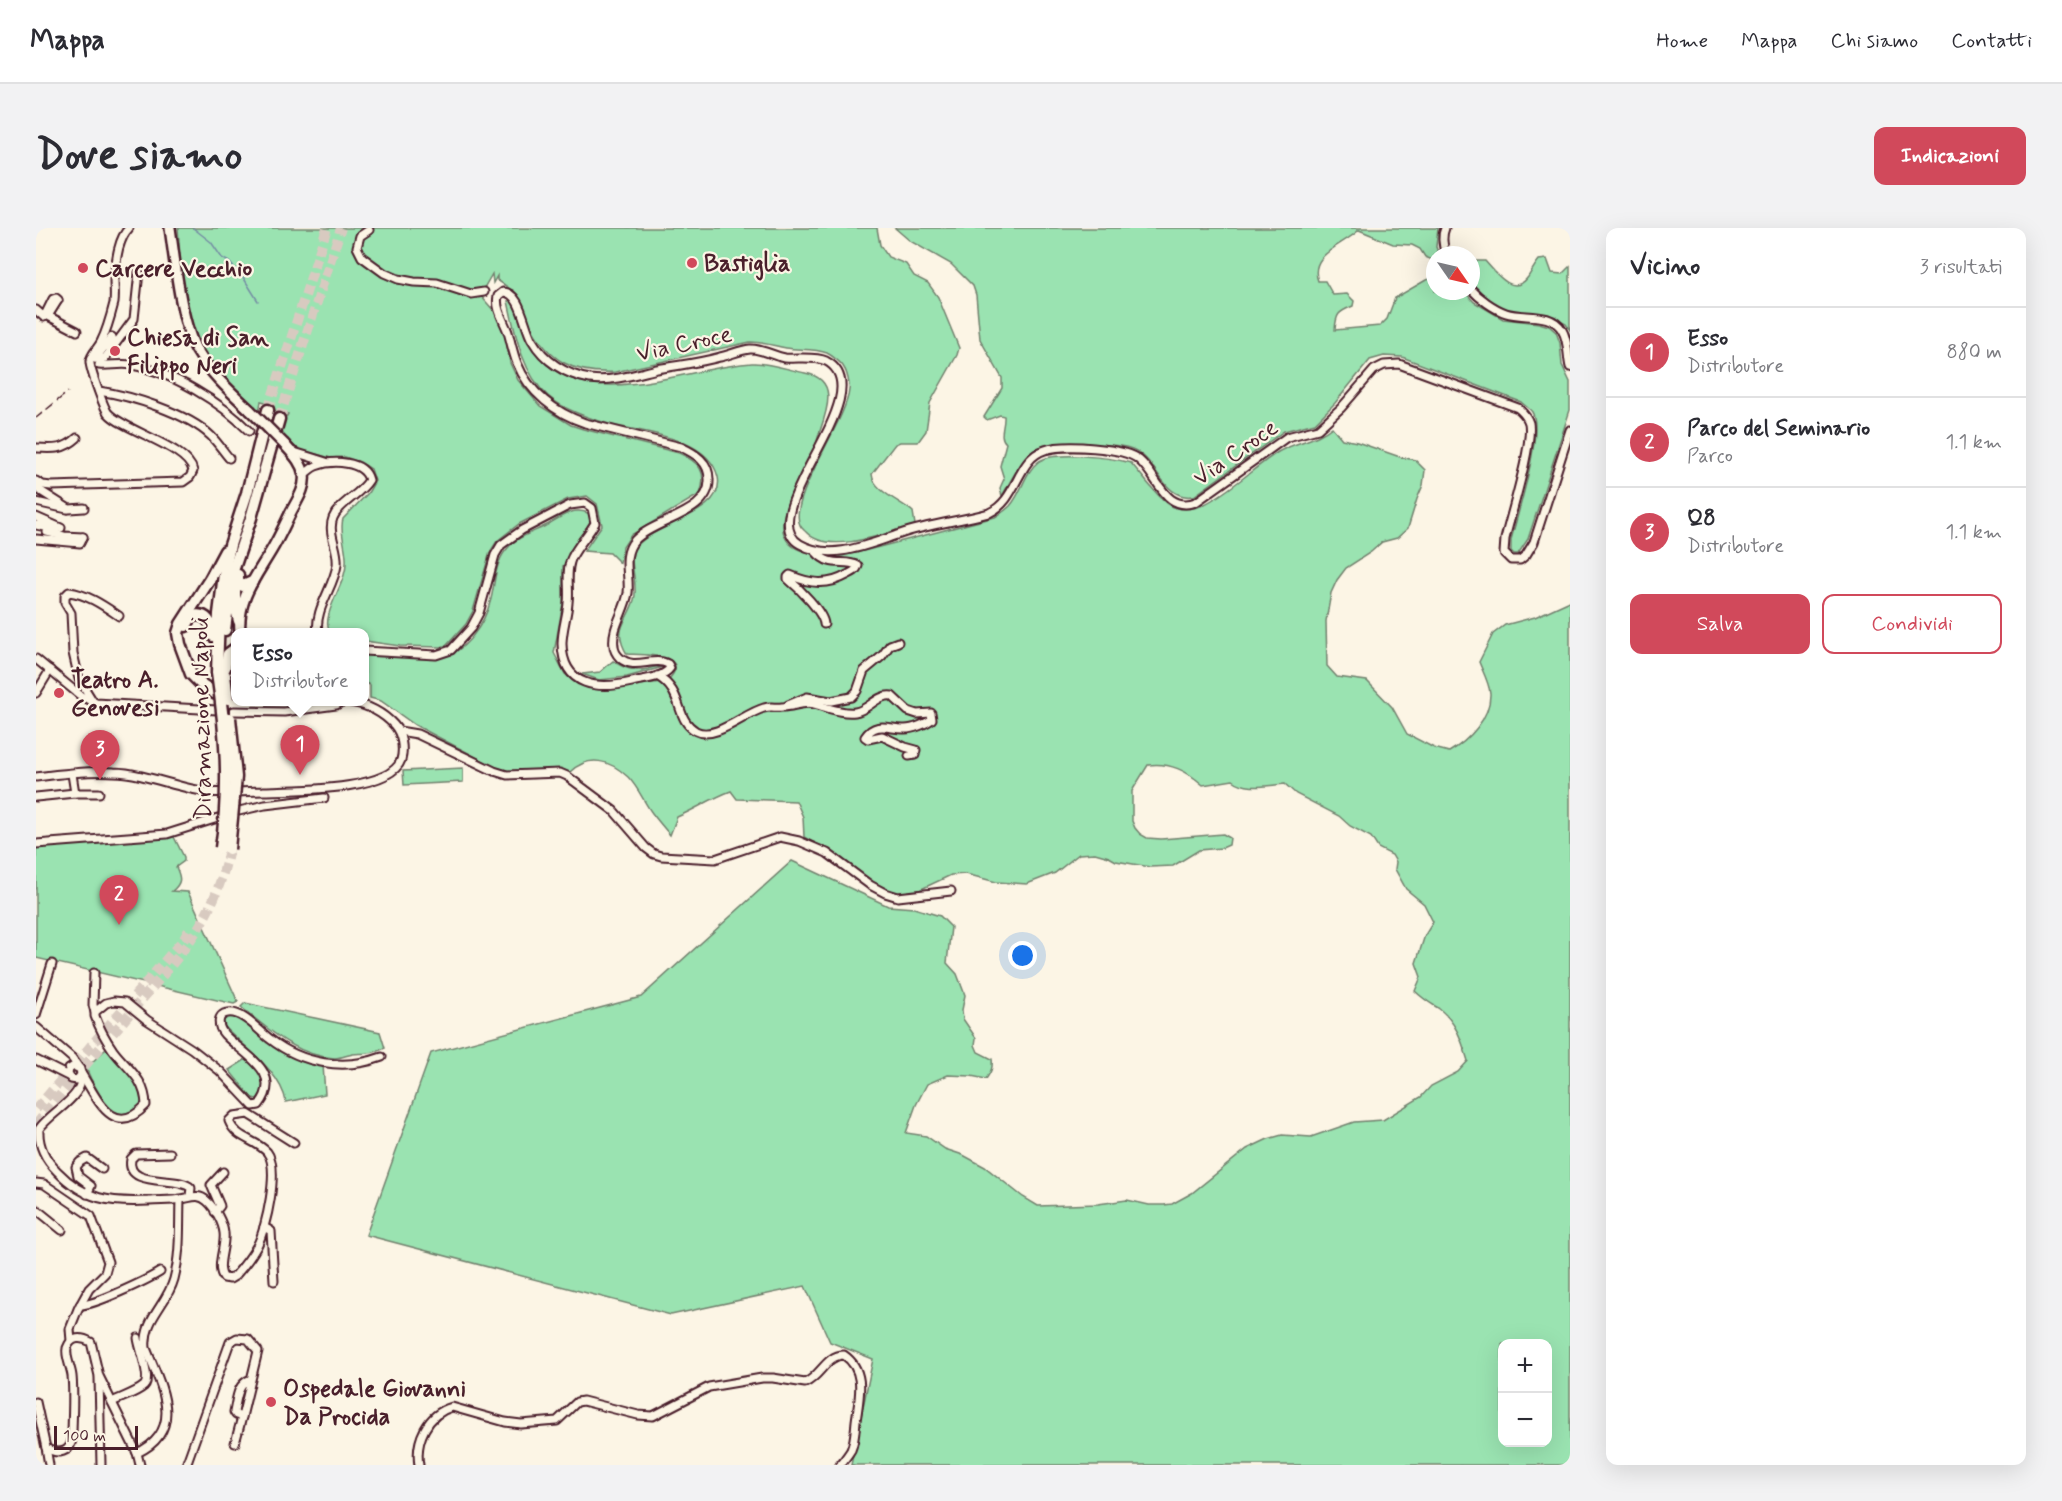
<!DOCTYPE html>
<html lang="it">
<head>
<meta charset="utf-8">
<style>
	:root { --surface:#fff; --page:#f2f2f3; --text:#2b2b33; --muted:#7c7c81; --line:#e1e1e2; --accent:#d1495b }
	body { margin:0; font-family:Mynerve,sans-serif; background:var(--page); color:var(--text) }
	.controls { position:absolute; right:18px; bottom:18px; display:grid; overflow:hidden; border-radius:12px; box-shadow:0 6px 24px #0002 }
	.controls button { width:54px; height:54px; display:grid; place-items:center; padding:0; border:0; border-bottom:2px solid var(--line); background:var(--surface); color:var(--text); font:30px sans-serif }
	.compass { position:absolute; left:1390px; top:18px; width:54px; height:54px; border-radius:50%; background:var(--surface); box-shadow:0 6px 24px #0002; rotate:124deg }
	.scale { position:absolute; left:18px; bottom:15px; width:84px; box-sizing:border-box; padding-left:6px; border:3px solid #4a1f2b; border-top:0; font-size:16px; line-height:21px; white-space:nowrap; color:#4a1f2b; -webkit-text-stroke:4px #fcf5e5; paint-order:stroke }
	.you { position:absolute; left:987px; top:728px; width:21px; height:21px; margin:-15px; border:4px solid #fff; border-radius:50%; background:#1a73e8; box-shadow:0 0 0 9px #1a73e833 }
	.badge { display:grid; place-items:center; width:39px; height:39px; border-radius:50%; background:var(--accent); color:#fff; font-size:20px; font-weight:700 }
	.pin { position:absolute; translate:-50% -50px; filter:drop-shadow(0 2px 3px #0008) }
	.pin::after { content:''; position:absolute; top:32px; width:21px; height:18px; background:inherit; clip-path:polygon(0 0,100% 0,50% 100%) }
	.popup { position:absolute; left:195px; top:400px; width:138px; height:78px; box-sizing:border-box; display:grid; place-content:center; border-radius:12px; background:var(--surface); filter:drop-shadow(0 2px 4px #0005); font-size:20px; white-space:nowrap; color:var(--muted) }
	.popup b { font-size:22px; color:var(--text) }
	.popup::after { content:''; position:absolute; left:50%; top:100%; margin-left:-12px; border:12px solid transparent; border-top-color:var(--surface) }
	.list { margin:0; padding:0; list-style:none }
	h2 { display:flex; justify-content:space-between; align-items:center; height:78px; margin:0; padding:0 24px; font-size:26px }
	h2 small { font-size:20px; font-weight:400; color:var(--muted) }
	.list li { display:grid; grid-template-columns:39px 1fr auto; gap:18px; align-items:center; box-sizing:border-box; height:90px; padding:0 24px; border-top:2px solid var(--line) }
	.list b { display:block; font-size:22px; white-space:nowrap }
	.list p { margin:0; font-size:20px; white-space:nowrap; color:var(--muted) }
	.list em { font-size:20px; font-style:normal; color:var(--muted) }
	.actions { display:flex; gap:12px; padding:18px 24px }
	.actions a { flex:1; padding:14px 0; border:2px solid var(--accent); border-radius:12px; text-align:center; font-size:21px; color:var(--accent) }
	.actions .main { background:var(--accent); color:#fff }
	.map { position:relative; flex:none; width:1534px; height:1237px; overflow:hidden; border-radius:12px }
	header { display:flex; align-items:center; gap:36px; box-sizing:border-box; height:84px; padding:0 30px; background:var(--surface); border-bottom:2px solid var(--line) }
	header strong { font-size:28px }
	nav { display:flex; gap:33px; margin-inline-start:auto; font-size:21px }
	.intro { display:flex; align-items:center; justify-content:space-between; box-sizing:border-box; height:144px; padding:0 36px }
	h1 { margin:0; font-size:42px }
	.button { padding:15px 27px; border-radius:12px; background:var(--accent); color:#fff; font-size:21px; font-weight:700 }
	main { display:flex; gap:36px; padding:0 36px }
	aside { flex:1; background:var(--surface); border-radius:12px; box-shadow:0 6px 24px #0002 }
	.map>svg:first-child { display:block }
	.green { fill:#9ae3b1; stroke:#72816e; stroke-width:1.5; fill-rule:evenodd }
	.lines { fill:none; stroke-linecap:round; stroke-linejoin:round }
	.stream { stroke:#758ea4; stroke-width:1.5 }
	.highway-tunnel { stroke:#d8cac0; stroke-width:10; stroke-dasharray:10 5; stroke-linecap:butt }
	.minor-casing { stroke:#4a1f2b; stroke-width:11 }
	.major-casing { stroke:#4a1f2b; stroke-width:14 }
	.highway-casing { stroke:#4a1f2b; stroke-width:15 }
	.minor { stroke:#fcf5e5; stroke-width:7 }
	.major { stroke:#fcf5e5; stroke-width:9 }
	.highway { stroke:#fcf5e5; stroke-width:10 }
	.rail { stroke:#4a1f2b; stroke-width:1.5; stroke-dasharray:9 4.5; stroke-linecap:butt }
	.major-bridge-casing { stroke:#4a1f2b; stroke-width:14; stroke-linecap:butt }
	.highway-bridge-casing { stroke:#4a1f2b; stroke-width:15; stroke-linecap:butt }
	.major-bridge { stroke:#fcf5e5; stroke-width:9 }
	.highway-bridge { stroke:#fcf5e5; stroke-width:10 }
	.poi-dot { fill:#d1495b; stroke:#fcf5e5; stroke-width:2 }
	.labels { text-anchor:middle; stroke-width:4.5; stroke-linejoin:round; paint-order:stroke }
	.poi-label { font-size:24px; font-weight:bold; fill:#4a1f2b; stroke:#fcf5e5; text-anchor:start }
	.street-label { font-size:24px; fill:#4a1f2b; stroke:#fcf5e5 }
</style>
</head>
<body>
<header>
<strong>Mappa</strong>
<nav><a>Home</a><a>Mappa</a><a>Chi siamo</a><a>Contatti</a></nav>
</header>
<div class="intro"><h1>Dove siamo</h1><a class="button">Indicazioni</a></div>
<main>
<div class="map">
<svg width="1534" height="1237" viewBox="0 0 1534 1237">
	<rect width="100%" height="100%" fill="#fcf5e5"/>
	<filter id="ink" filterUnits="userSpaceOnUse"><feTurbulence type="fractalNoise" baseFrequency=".0167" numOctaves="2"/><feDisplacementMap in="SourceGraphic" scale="12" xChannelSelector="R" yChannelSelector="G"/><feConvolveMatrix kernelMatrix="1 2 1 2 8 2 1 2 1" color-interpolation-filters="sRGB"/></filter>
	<g filter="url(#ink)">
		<g class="green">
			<path d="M142,0H841L844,17L852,29L870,36L878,48L892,55L902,69L923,120L921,127L894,175L890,203L882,214H864L859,216L836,246C837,263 866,274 877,284L879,297C852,305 792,328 770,304C768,302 765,300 764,297C751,272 811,192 813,162C814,157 811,144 808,140C806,135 795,127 791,125C779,120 762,122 750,120C738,118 727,114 714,114L579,144C536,146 513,133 493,95C490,89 489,83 487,77C481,65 472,59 461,52V48L457,55L456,46L444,67L458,83L468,102L474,135L482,152L504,178L535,197L547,201L643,225C663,234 672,243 664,266L595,307L587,319L584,335L574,325L548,323L566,297L561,276L551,268L532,271L483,296L461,313L454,324L437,383L430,396L411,417L405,419L364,418L329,413L328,404H294C285,391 304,362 308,347C315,326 302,306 307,291L332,265L339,253L335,241L324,234L309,229L295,230L261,221L244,204L247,188H251L252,186L238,182V176L225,173L223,185C205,168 174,143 163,122C145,89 145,37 142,0Z"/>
			<path d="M859,0H1402L1400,19L1403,27H1399V33L1389,29L1384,21L1376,17L1357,16L1323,2C1308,17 1272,26 1282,53H1289L1297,67L1311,66L1318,73L1317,78C1302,84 1300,86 1299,102L1344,98L1351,91L1359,70L1390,52L1399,49V63H1428L1438,74L1467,91L1503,95L1513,98L1520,104L1524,115L1526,137L1534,154V182L1492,311L1482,326H1478L1475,323V312C1481,288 1508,203 1496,184C1493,180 1488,177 1485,174L1366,129L1348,128L1334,132L1299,175L1279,195L1248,203L1158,268C1126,273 1123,232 1096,221C1084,216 1067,217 1055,216C997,211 993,219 966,268L964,260L968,251L964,238L970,215C962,208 969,198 968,188L964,187L951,192L948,189L966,160V150L944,111L940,67L937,58L915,36L874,13Z"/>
			<path d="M1511,31L1516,45L1526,46L1534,38V102L1530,96L1524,93L1475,84L1449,70L1435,57V33H1449C1459,44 1477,70 1492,49C1496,43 1498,38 1503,32Z"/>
			<path d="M472,73H476C490,93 490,117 510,136C562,182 653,139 716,135C731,134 754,142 769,145C802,151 792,180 784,203C781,212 779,221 775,229C770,238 764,247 760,257C753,270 742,294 749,309C759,331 801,327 820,325L959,289C964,286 970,282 974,278C986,265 988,245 1002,234C1016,222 1077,230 1095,235C1105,246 1126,276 1140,280C1149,282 1158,281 1167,277C1194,264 1217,240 1242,224C1259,214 1281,212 1296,199L1306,211L1321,214L1364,229L1379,232L1389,242L1387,257L1381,271L1372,300L1361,310L1346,314L1335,324L1310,340L1301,352L1295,365L1290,393L1291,438L1301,449L1331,453L1356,479L1371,506L1398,520L1413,524C1432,513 1455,490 1454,465C1453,455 1447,444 1443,434L1457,406L1469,397L1499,389L1534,373V1237H815L837,1131L794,1114L769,1058L635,1087L330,1007L395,825L605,769L756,633L852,678L878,680L904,688L915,699L911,735L921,746L929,767L926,782L927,791L940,810L939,817L942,824L956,831C957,840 955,844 950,851L935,848L912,847L891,856L880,877L870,905L890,908L909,921L927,927L949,939L987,969L1002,978L1062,976L1091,972L1113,977H1128L1136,976L1156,965L1211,921L1232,911L1246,907L1275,909L1318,894L1347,892L1385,869L1395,858L1422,844L1432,833C1426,813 1420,793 1402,780C1394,775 1387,771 1379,763L1385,749L1380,735L1389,707L1397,694L1388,676L1370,661L1359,641L1360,634L1356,627L1342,620L1335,609L1314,598L1303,588L1260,566L1249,556C1232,557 1211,563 1197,552L1167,557C1151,543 1134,534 1112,537L1096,563V593L1099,600L1104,606L1111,610L1125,611L1187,606L1194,610L1193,617L1186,620L1163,622L1137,638L1114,639L1080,633L1073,629L1059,625L1043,626L1019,645L991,656L960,654L930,646L915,647L881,663L863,667L841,659L817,641L806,631L768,609L767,589L760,573L701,571L695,563C676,570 660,581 641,589L634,607C628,600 622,593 616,585C608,574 602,559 592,549C574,532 553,526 534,544L473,543L459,539L379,497L345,473L334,470V457L329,455L328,425L402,430C429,427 449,395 455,371C459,355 459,335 470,322C481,308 499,304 513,296C526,288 537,279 552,285L555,292L527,338V375L518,425L529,446L540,455L571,462L631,453C660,425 605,427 591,426C576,401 591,395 598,372C603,357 592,334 598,322C613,295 690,288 682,249C672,208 607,205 573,196C553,190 528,182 512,168C486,145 479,105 472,73ZM1466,1116H1512V1214H1466Z"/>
			<path d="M577,433C588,440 598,444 612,441C618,439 621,438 627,439L591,449L563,452L546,446L564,444Z"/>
			<polygon points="427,540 427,554 368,557 367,543"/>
			<path d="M136,605L148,629V633L140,639C145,650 146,655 136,663L152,664L202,774L198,776L0,730V617Z"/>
			<path d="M209,775L344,804L349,820C337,826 329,825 317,826C311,827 305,830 299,830C262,829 232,801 205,779Z"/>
			<path d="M194,788C211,790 228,810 242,820C254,829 271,835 287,837L289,866L250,874C245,844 208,819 188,798L187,793Z"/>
			<path d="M71,820C81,831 119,867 101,882C92,889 84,887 74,884L55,851L50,840Z"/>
			<polygon points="212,830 225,847 228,862 221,871 216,870 193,842"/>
		</g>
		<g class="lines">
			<polyline class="stream" points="157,0 175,14 186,30 193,34 207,49 222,73"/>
			<g class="highway-tunnel">
				<polyline points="232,182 291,0"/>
				<polyline points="243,191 305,0"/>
				<polyline points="0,881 148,711 154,700"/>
				<path d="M0,897C32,856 67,817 101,777C146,725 179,691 193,621"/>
			</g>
			<defs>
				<g id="minor">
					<path d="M1409,0C1405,9 1407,18 1410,27"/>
					<polyline points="333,2 324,8 321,19 326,29 348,45 362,51 378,54 401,55 435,66 448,64"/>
					<path d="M1435,61C1443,70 1458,81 1470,85C1488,91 1515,83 1526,102C1533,113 1531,127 1534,139"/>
					<polyline points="22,72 12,88 41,103"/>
					<polyline points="0,82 8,89 17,71 20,70 22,72"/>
					<path d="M66,130L63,137C74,138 85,135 96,137C136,144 185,174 213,203"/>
					<polyline points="69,130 98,91 103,44"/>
					<polyline points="59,131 76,109 77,112 72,119"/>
					<path d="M63,163C96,168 151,185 175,208C182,215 187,223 193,230"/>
					<path d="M0,220C17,221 28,222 41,210"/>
					<polyline points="255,223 290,234"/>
					<path d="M268,247C272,243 275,240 280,238C296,232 328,232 333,252C324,267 303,275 297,290C291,305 303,321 301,337C298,359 278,382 282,404"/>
					<path d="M0,253L7,257L15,258L147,254L154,249L157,243C153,219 88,203 72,185C68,180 53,139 54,133C55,126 62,120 65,114C71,102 75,87 78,75C79,67 78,59 78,52C80,36 81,12 93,0"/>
					<polyline points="0,260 33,281 48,280"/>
					<polyline points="0,274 31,281"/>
					<polyline points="0,289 25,300 18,301 0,297"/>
					<polyline points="11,304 28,308 47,309"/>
					<polyline points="0,311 44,315 47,309"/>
					<path d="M780,324C795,341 809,330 822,338C820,343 817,344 811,347C792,358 774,356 754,347L752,349V351C763,360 787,384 788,396"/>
					<path d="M328,423L400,427L415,422L435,400L443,385L459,327L465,317L486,302L534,277L549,275L556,280L559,295C552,307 542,317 536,329C529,342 534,361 532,375C531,388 526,402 526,416C527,459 562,462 596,454C608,451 627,450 634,440L632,436C617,428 599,443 584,430C581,427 578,422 578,418C575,400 589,383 592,365C594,347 585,327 599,312C619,291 675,286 673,251C673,234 660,226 645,219L549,195C520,185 493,165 481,135C477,125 475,114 472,104C468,93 459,80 462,68L467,64C485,64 488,99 496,112C508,133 530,147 554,151C576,154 600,146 621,141C642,137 663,135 684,129C694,127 704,122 714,121C724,120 738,128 749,130C761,131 779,128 790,133C849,164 713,287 764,316C795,334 833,316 864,306C893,296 924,293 953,285C983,271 980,231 1009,222C1027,216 1089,219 1103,232C1122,248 1129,285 1160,274L1251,209L1282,201L1305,180L1338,142L1348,137L1363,136L1482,180C1487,185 1491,188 1493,195C1497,216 1475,286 1469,311L1468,325L1475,332H1484L1490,327L1498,314L1534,202"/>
					<polyline points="0,431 45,468 60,475 181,482"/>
					<path d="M621,448C649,464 638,491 660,503C679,513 709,485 728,480C734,478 740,480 746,479C757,479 768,473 778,476C791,479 805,486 819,484C833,482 841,466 856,468L872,483L881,486L895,485L896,491C890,496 877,501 869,501C855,502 840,492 829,509L832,511L846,508L869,519L880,522L879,527L873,528"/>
					<polyline points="0,465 14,442"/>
					<path d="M56,472L43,451L37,425L35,385L29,375V368L33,364C51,366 68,378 83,388"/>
					<polyline points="752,477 771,469 795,473 815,469 821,463 828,443 846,428 854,417 862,414"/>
					<polyline points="198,483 248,484 300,477 306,474"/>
					<polyline points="363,503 381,506 458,543 471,547 524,545 531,548 578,583 610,620 618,626 625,628 679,631 744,609 763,613 791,625 834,657 849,665 862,669 915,663"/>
					<polyline points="36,546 39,565"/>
					<path d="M0,549C23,546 55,542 78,544C110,545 140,560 172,564C190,566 209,563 227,563C255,562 354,564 365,532C368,521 366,506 358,497C347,485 331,477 315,474"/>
					<polyline points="0,569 39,565 63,565"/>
					<polyline points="203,583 229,577 288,570"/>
					<polyline points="0,616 131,606 185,589"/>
					<polyline points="58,745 57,777 59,784"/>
					<polyline points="0,787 16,736"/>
					<polyline points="0,799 36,830 43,840"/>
					<polyline points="0,832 32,848"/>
					<path d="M45,845C61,870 77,912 110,877C109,850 91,841 77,822C70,812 63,799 59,788V784L70,775L78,773L89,774L111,792L156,821L184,843L217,878L223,877C249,844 206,826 188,806C182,799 180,786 192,785C207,783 223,803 234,811C266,836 308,843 346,829"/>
					<path d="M45,847L41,852L35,851L32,846L33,841L38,838L44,841C53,868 16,882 3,901C2,917 10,932 21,943C49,972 74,975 113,973C123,972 135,973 145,971C155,970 162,965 171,973C179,980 187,995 188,1005C190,1019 179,1039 188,1050L194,1051L199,1048C207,1039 215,1029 221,1018C230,1001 244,940 231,924C219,911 200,911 193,893L198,888L212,886L258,915"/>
					<path d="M134,925L100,926L95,931C89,961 143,947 155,960L154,968"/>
					<polyline points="0,955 8,956 55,988 72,1034 69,1045 53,1061 42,1081 34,1101 35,1113"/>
					<polyline points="51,966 55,958 42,948 40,939 44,934 51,930 66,941"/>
					<polyline points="0,981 26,1002"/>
					<polyline points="179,984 184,978 175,957 187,944"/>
					<polyline points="228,999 235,1003 238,1053"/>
					<path d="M44,1077C57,1078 111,1052 124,1044"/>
					<polyline points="63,1150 65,1237"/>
					<path d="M0,1174L10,1220C22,1227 35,1225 36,1210C36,1190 38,1168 36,1148C35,1139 29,1128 31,1120C35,1108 46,1109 55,1114L63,1148L101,1225L104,1237"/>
					<path d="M76,1174C86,1169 100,1165 108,1158C116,1150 103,1121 102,1110"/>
					<polyline points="199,1215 206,1189"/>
					<polyline points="10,1219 13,1237"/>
					<path d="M101,1225C151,1202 124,1156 110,1120C107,1091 131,1077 138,1051C145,1024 143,999 144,972"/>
					<path d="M150,1237L194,1114L201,1110L212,1111L222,1123L206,1189L200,1187L198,1184C201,1170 201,1156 215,1151"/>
					<path d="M383,1237C379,1213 391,1186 416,1179L469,1194L485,1196L521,1193L541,1174L547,1173L602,1187L617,1188L673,1159L726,1150H737L769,1155C785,1148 790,1127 808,1127C831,1143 823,1170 820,1193C819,1202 819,1213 815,1222C812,1227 808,1232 804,1237"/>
				</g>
				<g id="major">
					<path d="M134,0C139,33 145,96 161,123C174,145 195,164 214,182"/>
					<path d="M204,404C201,372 219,350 235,323C243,310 249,296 256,282C262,271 270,259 268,247C266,234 256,225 248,216"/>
				</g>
				<g id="highway">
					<polyline points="202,347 202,354 207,358 216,354"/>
					<polyline points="199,360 199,378 203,393"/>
					<path d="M150,398L156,388C171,384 176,395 177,408"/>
					<polyline points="189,402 196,346 215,290 243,191"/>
					<polyline points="189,440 192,426 200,420"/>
					<polyline points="181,445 183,386 188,346 194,317 211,265 232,182"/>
					<polyline points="180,466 165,456 155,446 144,416 142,405 145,396 174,351 189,323"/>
				</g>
			</defs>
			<use href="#minor" class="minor-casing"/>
			<use href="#major" class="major-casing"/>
			<use href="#highway" class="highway-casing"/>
			<use href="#minor" class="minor"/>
			<use href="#major" class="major"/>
			<use href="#highway" class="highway"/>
			<polyline class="rail" points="0,190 32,164"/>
			<defs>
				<polyline id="major-bridge" points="214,182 248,216"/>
				<g id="highway-bridge">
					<path d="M181,445C190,505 194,559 185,620"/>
					<polyline points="189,447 192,471"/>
					<polyline points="193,621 200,549 194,490"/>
				</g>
			</defs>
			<use href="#major-bridge" class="major-bridge-casing"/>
			<use href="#highway-bridge" class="highway-bridge-casing"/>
			<use href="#major-bridge" class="major-bridge"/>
			<use href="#highway-bridge" class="highway-bridge"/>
		</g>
	</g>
	<g class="poi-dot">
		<circle cx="656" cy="35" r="6"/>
		<circle cx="47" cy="40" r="6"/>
		<circle cx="79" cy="123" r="6"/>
		<circle cx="23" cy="465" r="6"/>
		<circle cx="235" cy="1174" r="6"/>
	</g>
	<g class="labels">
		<g class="poi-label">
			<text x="668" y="43">Bastiglia</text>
			<text x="59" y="48">Carcere Vecchio</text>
			<text x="91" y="117">Chiesa di San<tspan x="91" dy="28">Filippo Neri</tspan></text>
			<text x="35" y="459">Teatro A.<tspan x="35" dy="28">Genovesi</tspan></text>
			<text x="247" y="1168">Ospedale Giovanni<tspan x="247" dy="28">Da Procida</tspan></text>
		</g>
		<g class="street-label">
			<text transform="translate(648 115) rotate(-12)" y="8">Via Croce</text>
			<text transform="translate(1199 224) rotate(-35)" y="8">Via Croce</text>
			<text transform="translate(165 490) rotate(-91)" y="8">Diramazione Napoli</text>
		</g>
	</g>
</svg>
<div class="controls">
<button>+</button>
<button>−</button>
</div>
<svg class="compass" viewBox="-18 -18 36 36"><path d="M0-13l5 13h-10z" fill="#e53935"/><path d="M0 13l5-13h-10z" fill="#7c7c81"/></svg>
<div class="scale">100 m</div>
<div class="you"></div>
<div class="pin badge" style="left:264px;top:547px">1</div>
<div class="popup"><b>Esso</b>Distributore</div>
<div class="pin badge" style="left:83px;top:697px">2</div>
<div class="pin badge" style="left:64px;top:552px">3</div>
</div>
<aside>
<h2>Vicino<small>3 risultati</small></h2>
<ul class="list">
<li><span class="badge">1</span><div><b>Esso</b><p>Distributore</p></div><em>880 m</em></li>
<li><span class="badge">2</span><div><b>Parco del Seminario</b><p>Parco</p></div><em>1.1 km</em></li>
<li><span class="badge">3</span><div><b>Q8</b><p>Distributore</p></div><em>1.1 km</em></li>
</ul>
<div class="actions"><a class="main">Salva</a><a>Condividi</a></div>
</aside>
</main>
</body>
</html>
